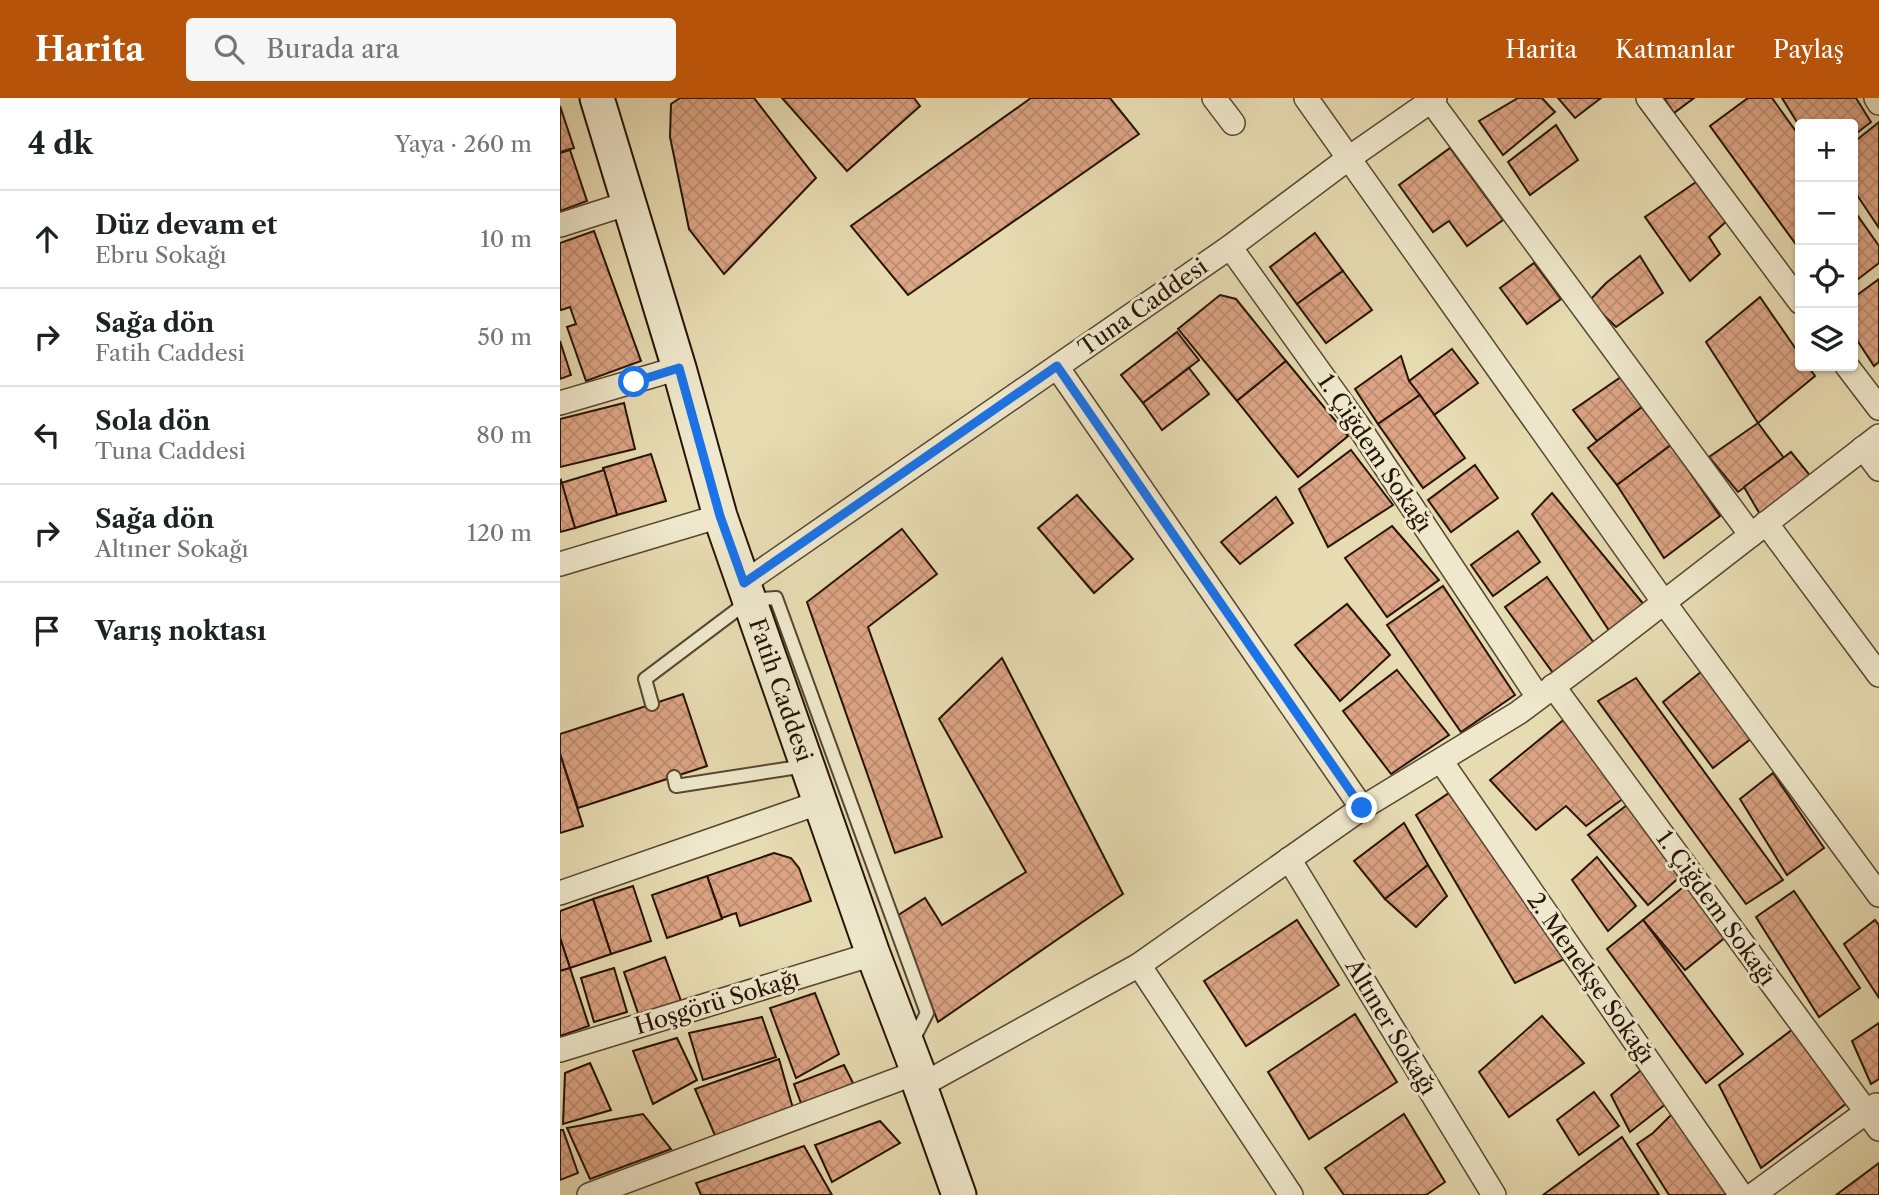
<!DOCTYPE html>
<html lang="tr">
<head>
<meta charset="utf-8">
<style>
	:root { --surface:#fff; --page:#f6f6f6; --text:#202124; --muted:#757577; --line:#e0e0e0; --accent:#b45309 }
	body { margin:0; font-family:"Libre Caslon Text",serif; background:var(--page); color:var(--text) }
	.controls { position:absolute; right:21px; top:21px; display:grid; overflow:hidden; border-radius:7px; box-shadow:0 2px 5px #0004 }
	.controls button { width:63px; height:63px; display:grid; place-items:center; padding:0; border:0; border-bottom:2px solid var(--line); background:var(--surface); color:var(--text); font:35px sans-serif }
	.stop { position:absolute; width:21px; height:21px; margin:-16px; border:5px solid #1a73e8; border-radius:50%; background:#fff }
	.stop.end { background:#1a73e8; border-color:#fff; box-shadow:0 2px 7px #0008 }
	.list { margin:0; padding:0; list-style:none }
	h2 { display:flex; justify-content:space-between; align-items:center; height:91px; margin:0; padding:0 28px; font-size:30px }
	h2 small { font-size:23px; font-weight:400; color:var(--muted) }
	.list li { display:grid; grid-template-columns:46px 1fr auto; gap:21px; align-items:center; box-sizing:border-box; height:98px; padding:0 28px; border-top:2px solid var(--line) }
	.list b { display:block; font-size:26px; white-space:nowrap }
	.list p { margin:0; font-size:23px; white-space:nowrap; color:var(--muted) }
	.list em { font-size:23px; font-style:normal; color:var(--muted) }
	.icon { flex:none; width:38px; height:38px; fill:none; stroke:currentColor; stroke-width:2; stroke-linecap:round; stroke-linejoin:round }
	.map { position:relative; flex:none; width:1319px; height:1097px; overflow:hidden }
	header { display:flex; align-items:center; gap:42px; box-sizing:border-box; height:98px; padding:0 35px; background:var(--accent); color:#fff }
	header strong { font-size:33px }
	nav { display:flex; gap:38px; margin-inline-start:auto; font-size:24px }
	.search { width:490px; height:63px; background:var(--page); display:flex; align-items:center; gap:18px; box-sizing:border-box; padding:0 24px; border-radius:7px; color:var(--muted); font-size:26px }
	main { display:flex }
	aside { flex:1; background:var(--surface) }
	.map>svg:first-child { display:block }
	.building { fill:url(#building-cross-hatch); stroke:#271406; stroke-width:2 }
	.lines { fill:none; stroke-linecap:round; stroke-linejoin:round }
	.service-casing { stroke:#574631; stroke-width:16 }
	.minor-casing { stroke:#574631; stroke-width:26 }
	.secondary-casing { stroke:#271406; stroke-width:37 }
	.service { stroke:#efe8cc; stroke-width:12 }
	.minor { stroke:#efe8cc; stroke-width:23 }
	.secondary { stroke:#efe8cc; stroke-width:33 }
	.route { stroke:#1a73e8; stroke-width:9 }
	.labels { text-anchor:middle; stroke-width:6; stroke-linejoin:round; paint-order:stroke }
	.street-label { font-size:23px; fill:#271406; stroke:#efe8cc }
</style>
</head>
<body>
<header>
<strong>Harita</strong>
<div class="search"><svg class="icon" aria-label="search" viewBox="0 0 24 24"><circle cx="10" cy="10" r="6"/><path d="M15 15l6 6"/></svg>Burada ara</div>
<nav><a>Harita</a><a>Katmanlar</a><a>Paylaş</a></nav>
</header>
<main>
<aside>
<h2>4 dk<small>Yaya · 260 m</small></h2>
<ul class="list">
<li><svg class="icon" aria-label="ahead" viewBox="0 0 24 24"><path d="M12 20V5M6 11l6-6 6 6"/></svg><div><b>Düz devam et</b><p>Ebru Sokağı</p></div><em>10 m</em></li>
<li><svg class="icon" aria-label="right" viewBox="0 0 24 24"><path d="M7 20v-9h11M14 6l5 5-5 5"/></svg><div><b>Sağa dön</b><p>Fatih Caddesi</p></div><em>50 m</em></li>
<li><svg class="icon" aria-label="left" viewBox="0 0 24 24"><path d="M17 20v-9H6M10 6l-5 5 5 5"/></svg><div><b>Sola dön</b><p>Tuna Caddesi</p></div><em>80 m</em></li>
<li><svg class="icon" aria-label="right" viewBox="0 0 24 24"><path d="M7 20v-9h11M14 6l5 5-5 5"/></svg><div><b>Sağa dön</b><p>Altıner Sokağı</p></div><em>120 m</em></li>
<li><svg class="icon" aria-label="arrive" viewBox="0 0 24 24"><path d="M6 21V4h12l-3 4 3 4H6"/></svg><div><b>Varış noktası</b></div></li>
</ul>
</aside>
<div class="map">
<svg width="1319" height="1097" viewBox="0 0 1319 1097">
	<defs>
		<pattern id="building-cross-hatch" width="8" height="8" patternUnits="userSpaceOnUse" patternTransform="scale(1.75)"><rect width="8" height="8" fill="#dca484"/><path d="M0 0l8 8M0 8l8-8" fill="none" stroke="#bd8c70"/></pattern>
	</defs>
	<rect width="100%" height="100%" fill="#e7dbb1"/>
	<filter id="stains"><feTurbulence type="fractalNoise" baseFrequency=".00286" numOctaves="4"/><feColorMatrix values="0 0 0 0 .2 0 0 0 0 .09 0 0 0 0 .02 0 0 0 .5 -.17"/></filter>
	<radialGradient id="worn" r=".72"><stop offset=".6" stop-color="#630" stop-opacity="0"/><stop offset="1" stop-color="#630" stop-opacity=".3"/></radialGradient>
	<g class="building">
		<polygon points="120,0 194,0 256,80 164,176 129,131 110,39 111,6"/>
		<polygon points="222,0 354,0 360,8 287,73"/>
		<polygon points="471,0 550,0 579,36 348,197 291,128"/>
		<polygon points="958,0 982,0 995,14 943,57 919,23"/>
		<polygon points="998,0 1041,0 1015,20"/>
		<polygon points="1104,0 1134,0 1114,15"/>
		<polygon points="1188,0 1212,0 1240,39 1240,152 1150,28"/>
		<polygon points="1222,0 1296,0 1311,24 1293,38 1293,26 1240,26 1240,29"/>
		<polygon points="0,8 14,50 0,54"/>
		<polygon points="1319,24 1319,130 1293,91 1293,45"/>
		<polygon points="996,27 1018,62 970,97 948,64"/>
		<polygon points="890,50 943,122 907,148 889,123 873,134 839,87"/>
		<polygon points="10,52 27,103 0,113 0,55"/>
		<polygon points="1136,84 1167,123 1149,139 1160,156 1130,183 1085,119"/>
		<polygon points="1293,111 1319,148 1319,165 1293,185"/>
		<polygon points="34,133 81,263 26,283 7,229 16,226 10,209 1,212 0,211 0,145"/>
		<polygon points="755,135 783,173 737,206 710,169"/>
		<polygon points="1080,158 1103,195 1056,229 1029,203 1046,185"/>
		<polygon points="974,165 1001,201 967,226 940,190"/>
		<polygon points="783,173 812,212 766,245 737,206"/>
		<polygon points="1319,181 1319,264 1314,268 1293,236 1293,200"/>
		<polygon points="660,197 676,201 726,263 677,303 618,231"/>
		<polygon points="1200,199 1240,257 1240,268 1248,268 1255,278 1198,325 1146,244"/>
		<polygon points="617,234 639,262 583,305 561,277"/>
		<polygon points="0,243 11,277 0,281"/>
		<polygon points="892,251 918,285 874,317 849,283"/>
		<polygon points="841,258 849,283 860,297 818,326 795,291"/>
		<polygon points="726,263 788,338 738,379 677,303"/>
		<polygon points="629,270 649,296 602,332 583,305"/>
		<polygon points="1061,279 1082,309 1037,343 1013,312"/>
		<polygon points="860,297 905,360 863,390 818,326"/>
		<polygon points="64,305 75,351 0,369 0,321"/>
		<polygon points="1082,309 1111,347 1057,387 1028,350"/>
		<polygon points="1198,325 1224,360 1178,394 1149,359"/>
		<polygon points="1111,347 1160,418 1104,460 1057,387"/>
		<polygon points="791,352 833,407 768,449 739,391"/>
		<polygon points="1231,354 1252,380 1201,418 1184,389"/>
		<polygon points="91,356 106,403 57,417 43,370"/>
		<polygon points="915,367 938,400 891,434 868,402"/>
		<polygon points="44,372 57,417 15,430 1,385"/>
		<polygon points="1,382 15,430 0,434 0,383"/>
		<polygon points="992,395 1085,508 1052,537 972,416"/>
		<polygon points="517,397 573,461 534,495 478,430"/>
		<polygon points="716,399 733,425 680,466 661,444"/>
		<polygon points="832,428 879,482 827,519 785,460"/>
		<polygon points="342,431 377,476 308,529 382,739 335,755 247,504"/>
		<polygon points="958,433 980,464 933,498 911,467"/>
		<polygon points="987,479 1034,545 993,575 945,509"/>
		<polygon points="883,488 955,597 901,634 827,527"/>
		<polygon points="787,506 830,557 780,603 735,547"/>
		<polygon points="442,560 563,796 378,924 337,818 365,800 382,827 466,774 379,621"/>
		<polygon points="837,572 889,637 831,676 783,613"/>
		<polygon points="1141,574 1192,640 1153,670 1103,604"/>
		<polygon points="1076,580 1223,782 1186,806 1038,603"/>
		<polygon points="123,596 147,668 18,710 0,656 0,636"/>
		<polygon points="1007,619 1068,697 1026,728 1006,708 976,732 930,682"/>
		<polygon points="0,656 23,728 0,735"/>
		<polygon points="1213,675 1264,750 1227,777 1180,701"/>
		<polygon points="889,695 1004,861 955,885 856,717"/>
		<polygon points="1071,704 1123,776 1088,807 1028,737"/>
		<polygon points="844,725 868,767 825,801 794,763"/>
		<polygon points="214,755 231,760 239,770 251,803 180,828 176,815 162,820 147,778"/>
		<polygon points="1037,759 1076,808 1048,833 1012,782"/>
		<polygon points="868,767 887,798 856,829 825,801"/>
		<polygon points="147,778 162,821 107,840 92,797"/>
		<polygon points="1127,786 1167,838 1125,872 1083,822"/>
		<polygon points="73,788 91,843 51,856 33,801"/>
		<polygon points="1234,793 1300,890 1259,919 1196,819"/>
		<polygon points="33,801 51,856 10,870 0,840 0,813"/>
		<polygon points="737,822 779,887 686,948 644,883"/>
		<polygon points="1083,822 1183,956 1146,985 1047,851"/>
		<polygon points="1315,822 1319,827 1319,900 1284,846"/>
		<polygon points="0,840 10,870 0,873"/>
		<polygon points="105,859 121,903 79,918 64,874"/>
		<polygon points="10,870 29,928 0,938 0,873"/>
		<polygon points="54,870 67,914 34,924 21,880"/>
		<polygon points="255,895 279,956 236,980 210,910"/>
		<polygon points="795,916 837,984 749,1041 708,974"/>
		<polygon points="982,918 1024,965 949,1019 919,974"/>
		<polygon points="202,919 216,959 143,982 129,935"/>
		<polygon points="1319,925 1319,981 1311,986 1292,943"/>
		<polygon points="1237,928 1287,1005 1201,1070 1159,987"/>
		<polygon points="117,940 137,982 93,1006 73,953"/>
		<polygon points="219,961 234,1014 157,1042 135,991"/>
		<polygon points="30,965 51,1012 3,1026 5,975"/>
		<polygon points="284,967 295,989 245,1016 234,986"/>
		<polygon points="1086,968 1107,1005 1070,1034 1051,997"/>
		<polygon points="1034,994 1059,1028 1019,1057 997,1022"/>
		<polygon points="1117,1011 1171,1097 1109,1097 1077,1046 1093,1035"/>
		<polygon points="83,1016 111,1051 30,1081 7,1030"/>
		<polygon points="844,1016 885,1084 866,1097 784,1097 765,1070"/>
		<polygon points="320,1023 340,1045 272,1084 255,1047"/>
		<polygon points="0,1032 3,1032 18,1075 0,1082"/>
		<polygon points="1062,1039 1099,1097 983,1097"/>
		<polygon points="244,1048 272,1097 141,1097 136,1085"/>
		<polygon points="1319,1065 1319,1097 1276,1097"/>
	</g>
	<g class="lines">
		<defs>
			<g id="service">
				<polyline points="92,606 85,581 190,502 216,500 367,915 352,944"/>
				<polyline points="114,679 116,688 245,668"/>
			</g>
			<g id="minor">
				<polyline points="654,0 673,25"/>
				<polyline points="746,0 1103,503 1319,797"/>
				<polyline points="1088,0 1240,204"/>
				<polyline points="1316,0 1319,5"/>
				<polyline points="871,3 1191,437"/>
				<polyline points="0,127 69,105"/>
				<polyline points="670,149 797,326 978,599"/>
				<polyline points="1287,268 1319,310"/>
				<polyline points="497,269 802,710"/>
				<polyline points="0,305 119,270"/>
				<polyline points="1303,350 1319,371"/>
				<polyline points="1206,425 1319,577"/>
				<polyline points="0,466 160,418"/>
				<polyline points="184,485 670,149 789,60 875,0"/>
				<polyline points="993,588 1319,1031"/>
				<polyline points="881,663 1181,1097"/>
				<polyline points="729,761 934,1097"/>
				<polyline points="0,795 261,704"/>
				<polyline points="579,867 731,1097"/>
				<polyline points="0,952 313,856"/>
				<polyline points="360,988 579,867 802,710 958,615 1041,553 1319,338"/>
				<polyline points="29,1097 358,974"/>
				<polyline points="1193,1097 1316,1007"/>
			</g>
			<g id="secondary">
				<path id="s1" d="M37,0L119,270L160,418L313,856L358,974L360,988L399,1097"/>
			</g>
		</defs>
		<use href="#service" class="service-casing"/>
		<use href="#minor" class="minor-casing"/>
		<use href="#secondary" class="secondary-casing"/>
		<use href="#service" class="service"/>
		<use href="#minor" class="minor"/>
		<use href="#secondary" class="secondary"/>
	</g>
	<g class="lines">
		<polyline class="route" points="74,284 119,270 160,418 184,485 497,268 802,710"/>
	</g>
	<g class="labels">
		<g class="street-label">
			<text transform="translate(583 209) rotate(-35)" y="8">Tuna Caddesi</text>
			<text transform="translate(815 355) rotate(56)" y="8">1. Çiğdem Sokağı</text>
			<text dy="8" stroke="none"><textPath href="#s1" startOffset="620">Fatih Caddesi</textPath></text>
			<text transform="translate(1156 810) rotate(54)" y="8">1. Çiğdem Sokağı</text>
			<text transform="translate(1031 880) rotate(55)" y="8">2. Menekşe Sokağı</text>
			<text transform="translate(157 904) rotate(-17)" y="8">Hoşgörü Sokağı</text>
			<text transform="translate(831 929) rotate(59)" y="8">Altıner Sokağı</text>
		</g>
	</g>
	<rect width="100%" height="100%" filter="url(#stains)"/>
	<rect width="100%" height="100%" fill="url(#worn)"/>
</svg>
<div class="controls">
<button>+</button>
<button>−</button>
<button><svg class="icon" aria-label="locate" viewBox="0 0 24 24"><circle cx="12" cy="12" r="6"/><path d="M12 2v4M12 18v4M2 12h4M18 12h4"/></svg></button>
<button><svg class="icon" aria-label="layers" viewBox="0 0 24 24"><path d="M12 4l9 5-9 5-9-5zM3 14l9 5 9-5"/></svg></button>
</div>
<div class="stop" style="left:74px;top:284px"></div>
<div class="stop end" style="left:802px;top:710px"></div>
</div>
</main>
</body>
</html>
